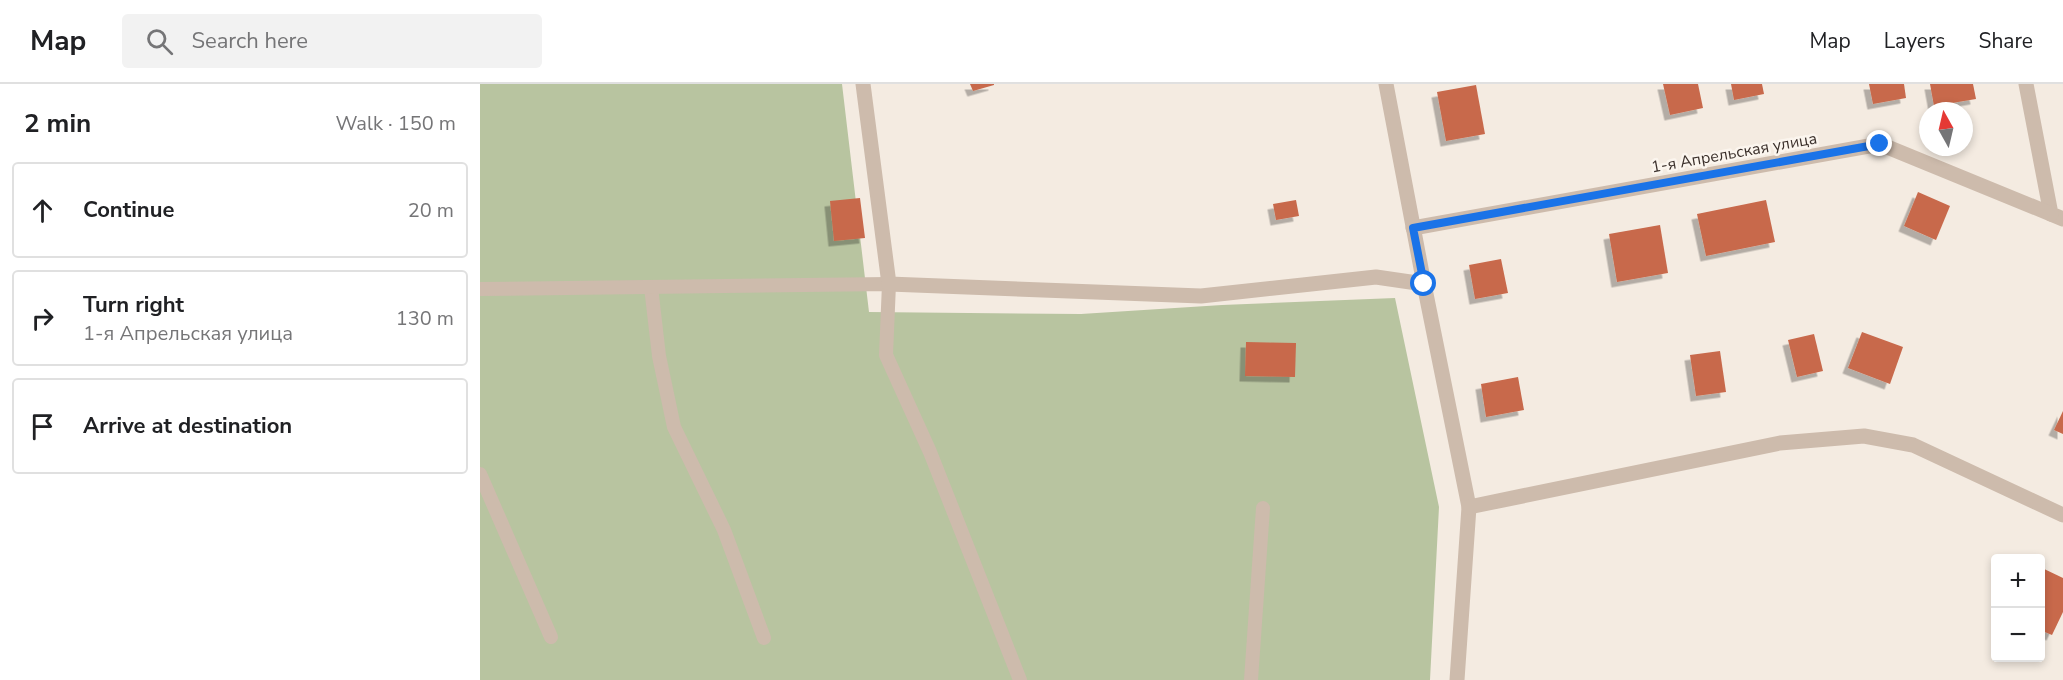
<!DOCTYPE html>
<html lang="en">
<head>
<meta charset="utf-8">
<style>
	:root { --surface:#fff; --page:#f2f2f2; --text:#202124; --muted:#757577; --line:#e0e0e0 }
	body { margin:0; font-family:"Nunito Sans",sans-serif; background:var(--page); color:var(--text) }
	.controls { position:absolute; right:18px; bottom:18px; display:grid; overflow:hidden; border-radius:6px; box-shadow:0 3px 9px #0003 }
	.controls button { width:54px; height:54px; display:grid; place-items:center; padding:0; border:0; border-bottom:2px solid var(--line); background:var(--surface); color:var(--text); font:30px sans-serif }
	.compass { position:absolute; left:1439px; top:18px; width:54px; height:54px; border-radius:50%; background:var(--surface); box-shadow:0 3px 9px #0003; rotate:352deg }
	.stop { position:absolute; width:18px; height:18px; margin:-14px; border:4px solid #1a73e8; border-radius:50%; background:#fff }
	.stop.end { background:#1a73e8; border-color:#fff; box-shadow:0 2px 6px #0008 }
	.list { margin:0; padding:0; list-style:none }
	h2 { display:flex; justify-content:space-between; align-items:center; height:78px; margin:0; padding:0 24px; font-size:26px }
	h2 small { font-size:20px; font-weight:400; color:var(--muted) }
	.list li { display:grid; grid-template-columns:39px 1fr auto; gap:18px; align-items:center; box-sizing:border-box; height:96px; margin:0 12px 12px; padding:0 12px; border:2px solid var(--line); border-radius:6px }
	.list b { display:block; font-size:22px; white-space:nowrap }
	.list p { margin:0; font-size:20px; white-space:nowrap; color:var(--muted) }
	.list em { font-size:20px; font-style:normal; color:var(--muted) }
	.icon { flex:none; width:33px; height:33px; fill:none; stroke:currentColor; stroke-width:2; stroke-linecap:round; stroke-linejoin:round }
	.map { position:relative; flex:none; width:1583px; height:596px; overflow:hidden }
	header { display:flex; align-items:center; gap:36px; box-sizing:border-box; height:84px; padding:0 30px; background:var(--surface); border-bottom:2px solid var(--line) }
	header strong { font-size:28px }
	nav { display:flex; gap:33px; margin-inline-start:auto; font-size:21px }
	.search { width:420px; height:54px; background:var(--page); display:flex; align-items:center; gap:15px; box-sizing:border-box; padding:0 21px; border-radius:6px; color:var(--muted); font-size:22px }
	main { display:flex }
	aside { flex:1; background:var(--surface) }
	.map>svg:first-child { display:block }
	.green { fill:#b8c4a0 }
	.building { fill:#c8694b; filter:url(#shadow) }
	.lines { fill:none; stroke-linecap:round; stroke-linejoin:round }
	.lane { stroke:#cdbbac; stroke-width:14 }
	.street { stroke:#cdbbac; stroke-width:15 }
	.route { stroke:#1a73e8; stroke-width:8 }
	.labels { text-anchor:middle; stroke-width:5; stroke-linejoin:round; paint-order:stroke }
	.street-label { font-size:16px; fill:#3b302b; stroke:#fbf5ee }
</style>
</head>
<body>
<header>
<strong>Map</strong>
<div class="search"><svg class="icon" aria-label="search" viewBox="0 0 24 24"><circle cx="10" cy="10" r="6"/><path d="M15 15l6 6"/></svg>Search here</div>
<nav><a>Map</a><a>Layers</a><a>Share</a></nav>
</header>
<main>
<aside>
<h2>2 min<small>Walk · 150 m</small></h2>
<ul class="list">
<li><svg class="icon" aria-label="ahead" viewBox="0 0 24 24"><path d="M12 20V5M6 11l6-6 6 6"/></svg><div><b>Continue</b></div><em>20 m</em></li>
<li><svg class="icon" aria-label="right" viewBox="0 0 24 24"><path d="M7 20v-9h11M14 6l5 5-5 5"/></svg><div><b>Turn right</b><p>1-я Апрельская улица</p></div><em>130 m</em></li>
<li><svg class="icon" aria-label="arrive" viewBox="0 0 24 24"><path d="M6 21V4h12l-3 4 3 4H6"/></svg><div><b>Arrive at destination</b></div></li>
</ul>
</aside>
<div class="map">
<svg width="1583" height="596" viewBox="0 0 1583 596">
	<defs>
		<filter id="shadow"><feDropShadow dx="-5.5" dy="5.5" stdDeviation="0" flood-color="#0004"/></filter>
	</defs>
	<rect width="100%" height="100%" fill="#f4ebe1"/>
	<polygon class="green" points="0,0 362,0 389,228 601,230 742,221 915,214 959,423 950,596 0,596"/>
	<g class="building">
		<polygon points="490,0 514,0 514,1 493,7"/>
		<polygon points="1183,0 1218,0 1223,24 1190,31"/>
		<polygon points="1251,0 1282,0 1284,10 1254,16"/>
		<polygon points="1389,0 1424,0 1426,14 1393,20"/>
		<polygon points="1450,0 1493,0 1496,15 1454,22"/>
		<polygon points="996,1 1005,50 966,57 957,8"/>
		<polygon points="1438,108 1470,122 1456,156 1424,142"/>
		<polygon points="380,114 385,154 354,157 350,117"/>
		<polygon points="816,116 819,132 796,136 793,120"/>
		<polygon points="1286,116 1295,158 1226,172 1217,130"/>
		<polygon points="1180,141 1188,189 1137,198 1129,150"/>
		<polygon points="1021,175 1028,209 995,215 989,181"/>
		<polygon points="1382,248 1423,263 1410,300 1368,284"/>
		<polygon points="1334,250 1343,287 1317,293 1308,256"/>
		<polygon points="766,258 816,259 815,293 765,292"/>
		<polygon points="1240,267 1246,308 1216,312 1210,271"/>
		<polygon points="1038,293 1044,326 1006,333 1001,300"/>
		<polygon points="1583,327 1583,350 1574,346"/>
		<polygon points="1560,483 1583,494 1583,528 1572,551 1560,546"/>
	</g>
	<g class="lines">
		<g class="lane">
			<polyline points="171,203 179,272 194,343 244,446 284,554"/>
			<polyline points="0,205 409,200 406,271 450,368 540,596"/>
			<polyline points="0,390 71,553"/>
			<polyline points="771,596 783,424"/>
		</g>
		<g class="street">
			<polyline points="383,0 409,200 721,212 896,193 944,200 989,423 977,596"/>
			<polyline points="906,0 944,200"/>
			<polyline points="1546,0 1571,130 1583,135"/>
			<polyline points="933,144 1400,60 1571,130"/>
			<polyline points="989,423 1300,359 1384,352 1433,361 1583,431"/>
		</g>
	</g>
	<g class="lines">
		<polyline class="route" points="944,200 933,144 1400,60"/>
	</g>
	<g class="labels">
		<g class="street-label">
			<text transform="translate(1254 68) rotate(-10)" y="6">1-я Апрельская улица</text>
		</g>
	</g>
</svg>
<div class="controls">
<button>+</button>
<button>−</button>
</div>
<svg class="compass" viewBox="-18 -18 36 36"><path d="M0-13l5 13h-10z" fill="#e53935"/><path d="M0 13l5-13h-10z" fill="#757577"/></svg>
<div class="stop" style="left:944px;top:200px"></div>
<div class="stop end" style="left:1400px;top:60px"></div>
</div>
</main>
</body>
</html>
